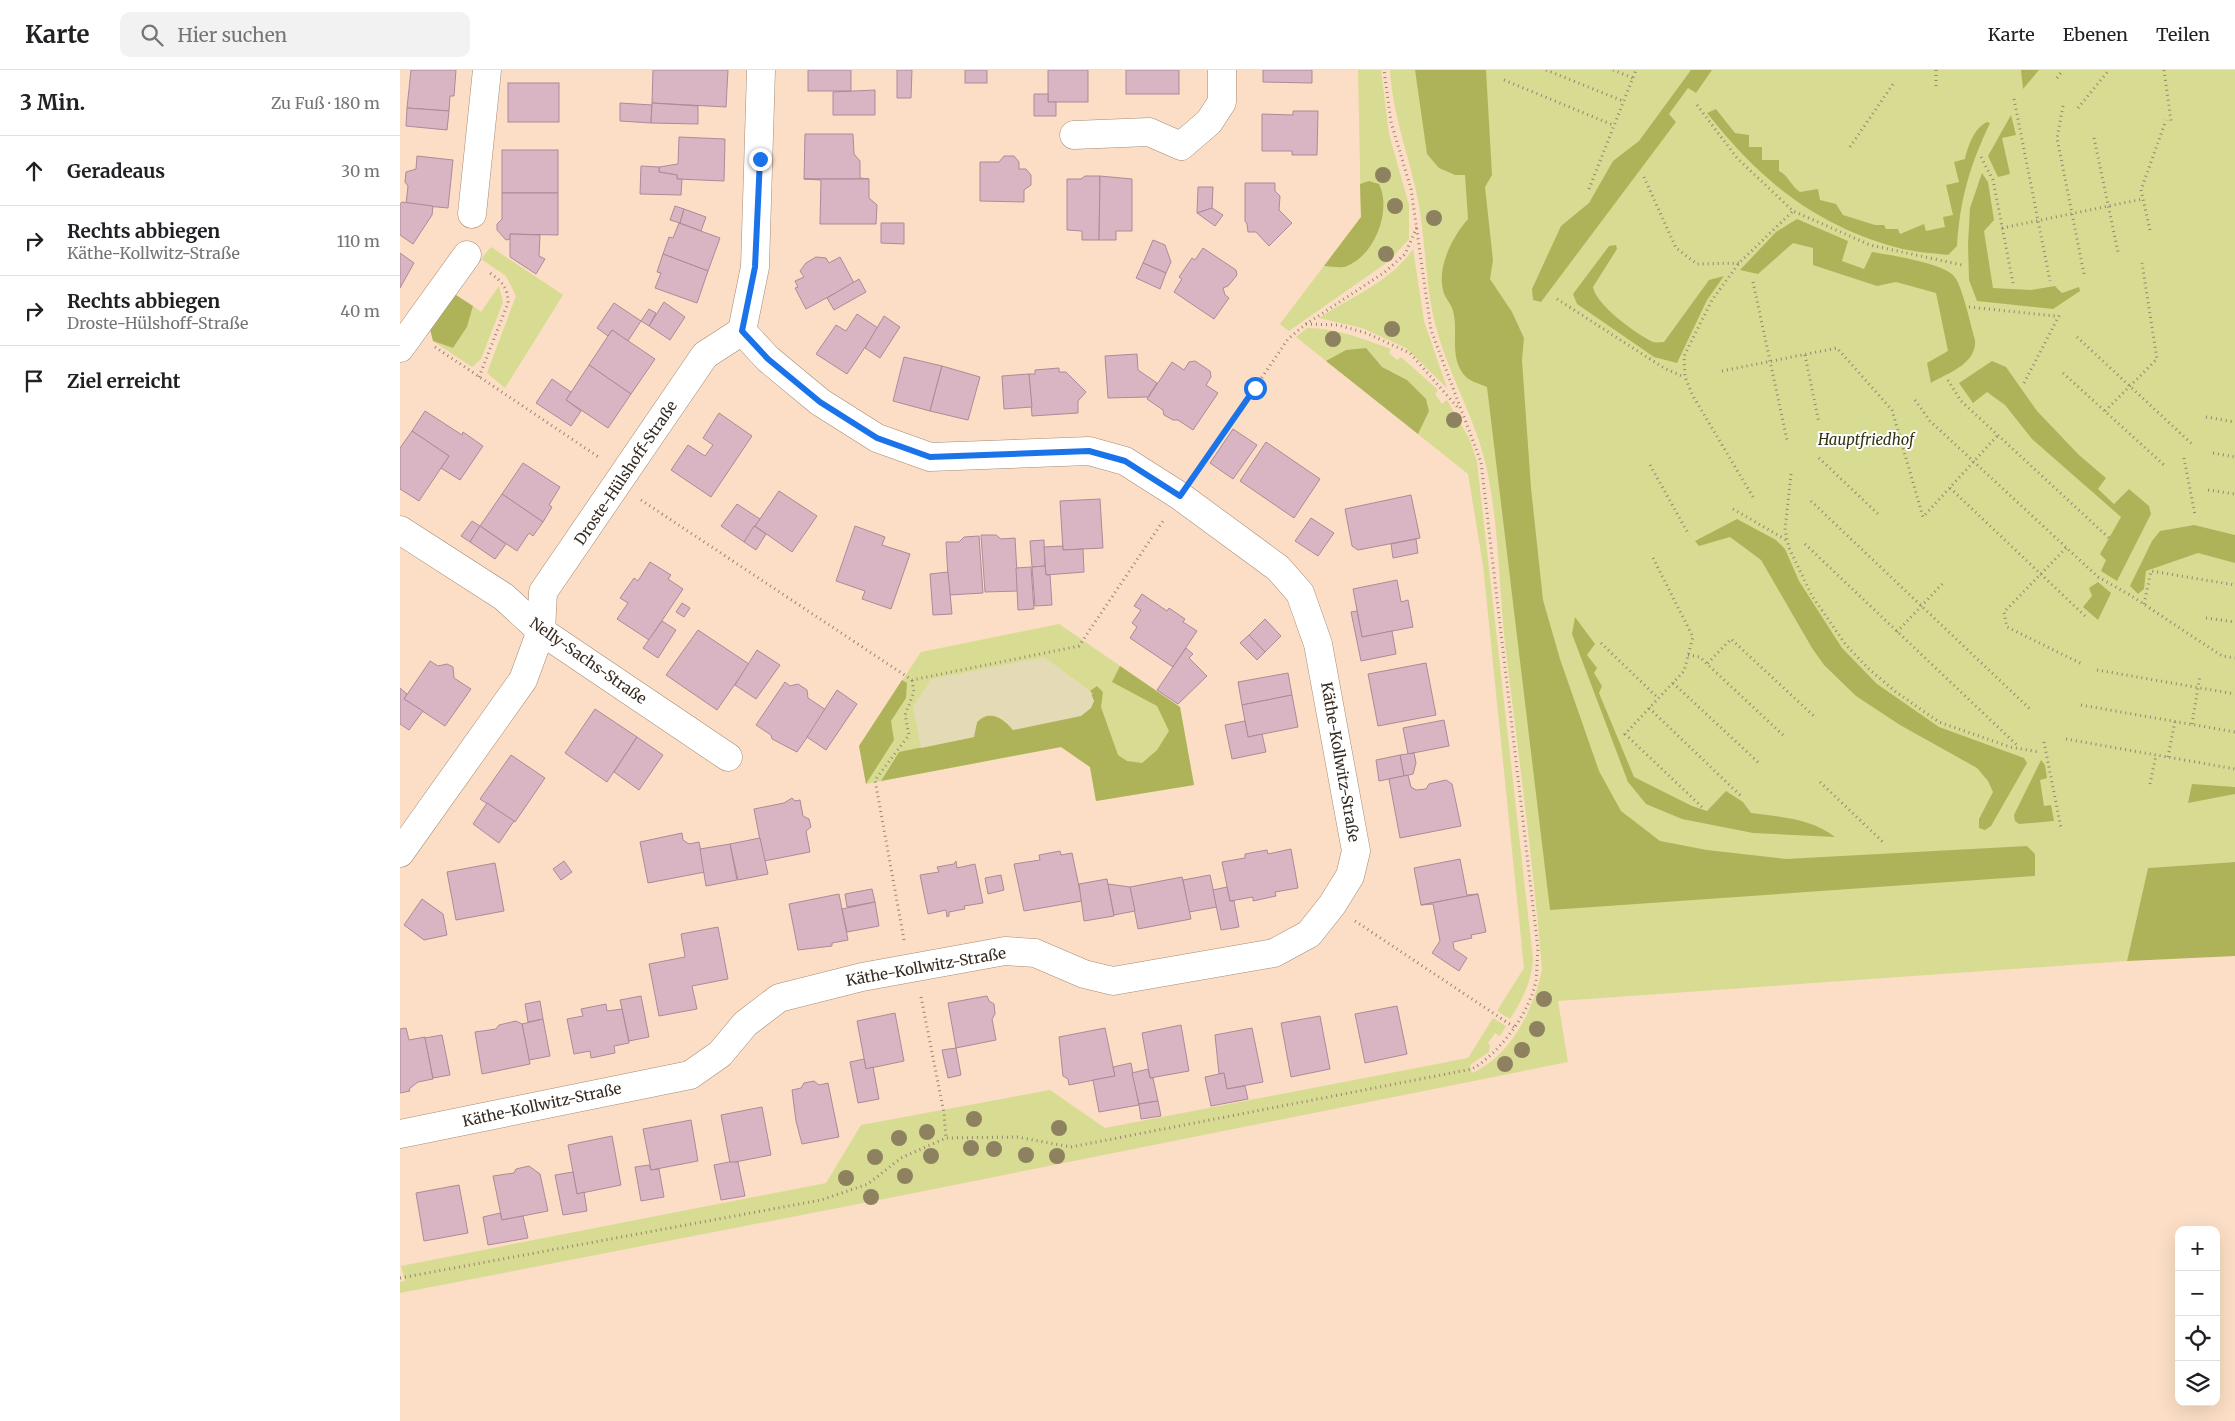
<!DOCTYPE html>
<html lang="de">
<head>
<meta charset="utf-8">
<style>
	:root { --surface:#fff; --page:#f2f2f2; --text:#202124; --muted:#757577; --line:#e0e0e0 }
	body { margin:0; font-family:Merriweather,serif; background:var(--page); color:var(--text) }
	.controls { position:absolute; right:15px; bottom:15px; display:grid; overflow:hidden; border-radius:10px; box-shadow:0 5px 20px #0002 }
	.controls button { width:45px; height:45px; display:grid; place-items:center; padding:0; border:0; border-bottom:1px solid var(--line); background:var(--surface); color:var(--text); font:25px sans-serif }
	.stop { position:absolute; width:15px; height:15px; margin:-11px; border:4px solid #1a73e8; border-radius:50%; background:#fff }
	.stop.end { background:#1a73e8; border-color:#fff; box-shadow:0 1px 5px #0008 }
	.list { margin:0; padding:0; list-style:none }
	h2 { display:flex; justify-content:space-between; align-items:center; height:65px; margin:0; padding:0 20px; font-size:21px }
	h2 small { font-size:16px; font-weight:400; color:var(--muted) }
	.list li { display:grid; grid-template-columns:32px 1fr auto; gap:15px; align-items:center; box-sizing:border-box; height:70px; padding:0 20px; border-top:1px solid var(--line) }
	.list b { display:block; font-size:19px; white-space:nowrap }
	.list p { margin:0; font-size:16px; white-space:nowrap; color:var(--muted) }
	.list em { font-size:16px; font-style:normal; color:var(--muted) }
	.icon { flex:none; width:28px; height:28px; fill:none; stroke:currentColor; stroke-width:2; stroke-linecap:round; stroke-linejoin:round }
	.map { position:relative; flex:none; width:1835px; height:1351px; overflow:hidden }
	header { display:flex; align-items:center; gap:30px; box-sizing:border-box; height:70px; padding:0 25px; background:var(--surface); border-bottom:1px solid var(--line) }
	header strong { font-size:24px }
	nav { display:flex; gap:28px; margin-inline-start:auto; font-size:18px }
	.search { width:350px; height:45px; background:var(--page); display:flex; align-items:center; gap:12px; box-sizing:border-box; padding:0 18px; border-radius:10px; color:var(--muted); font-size:19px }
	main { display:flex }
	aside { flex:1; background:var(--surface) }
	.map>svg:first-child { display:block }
	.green { fill:#d7dc92 }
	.forest { fill:#aeb35a }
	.sand { fill:#e4dbb6 }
	.building { fill:#d9b4c2; stroke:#ad8a98 }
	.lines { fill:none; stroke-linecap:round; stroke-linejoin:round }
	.minor-casing { stroke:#a58a73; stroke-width:29 }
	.path { stroke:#988473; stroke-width:3; stroke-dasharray:1 4; stroke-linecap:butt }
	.minor { stroke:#fff; stroke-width:28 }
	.tree { fill:#8d8160 }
	.route { stroke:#1a73e8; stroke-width:6 }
	.labels { text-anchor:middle; stroke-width:4; stroke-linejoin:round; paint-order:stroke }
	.park-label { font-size:15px; font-style:italic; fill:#33350e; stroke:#fff }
	.street-label { font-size:15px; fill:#362b22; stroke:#fff }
</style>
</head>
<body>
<header>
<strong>Karte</strong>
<div class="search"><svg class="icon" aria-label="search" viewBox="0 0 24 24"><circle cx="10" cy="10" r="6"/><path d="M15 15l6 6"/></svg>Hier suchen</div>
<nav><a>Karte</a><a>Ebenen</a><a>Teilen</a></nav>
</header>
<main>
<aside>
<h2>3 Min.<small>Zu Fuß · 180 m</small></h2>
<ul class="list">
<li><svg class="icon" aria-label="ahead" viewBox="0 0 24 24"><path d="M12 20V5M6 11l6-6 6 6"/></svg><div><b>Geradeaus</b></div><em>30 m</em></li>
<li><svg class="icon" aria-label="right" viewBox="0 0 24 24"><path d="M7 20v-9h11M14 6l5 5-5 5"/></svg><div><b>Rechts abbiegen</b><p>Käthe-Kollwitz-Straße</p></div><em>110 m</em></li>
<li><svg class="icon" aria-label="right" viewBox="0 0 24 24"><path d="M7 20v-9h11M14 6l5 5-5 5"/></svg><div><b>Rechts abbiegen</b><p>Droste-Hülshoff-Straße</p></div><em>40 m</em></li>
<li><svg class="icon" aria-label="arrive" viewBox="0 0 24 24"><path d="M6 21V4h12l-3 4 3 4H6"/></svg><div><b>Ziel erreicht</b></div></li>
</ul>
</aside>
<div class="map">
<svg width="1835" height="1351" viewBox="0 0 1835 1351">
	<rect width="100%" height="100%" fill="#fbdec5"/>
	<g class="green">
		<polygon points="958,0 981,0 989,64 1009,135 1009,169 989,191 889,261 880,254 961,147"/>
		<path d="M990,0H1835V792L1748,798L1727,891L1158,931L1168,992L489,1128L0,1223V1212L5,1211L1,1196L426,1113L461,1055L650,1020L705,1058L1068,988L1093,948L1106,956L1100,966L1095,963L1088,973L1090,975L1089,982L1070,995L1072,1003C1111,986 1134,939 1142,899C1133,790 1118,682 1105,574C1099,516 1099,457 1087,400C1077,351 1049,306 1036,257C1025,216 1026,172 1018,130C1009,84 993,48 990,0Z"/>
		<polygon points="91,177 163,225 105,318 87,303 116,226 106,206 81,189"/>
		<path d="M1013,179L1024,251L1047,318L1006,278L962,258L919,248C949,228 992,211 1013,179Z"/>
		<polygon points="99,216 103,232 81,289 72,297 33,271 53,278 67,257 73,236 81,242"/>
		<path d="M907,258C937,258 963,269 991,279L989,283L997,290L1001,287L1038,320L1035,324L1042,334L1047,330L1070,370L1077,392L1133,889C1131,913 1123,929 1110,949L1097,941L1124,898L1083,495L1068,404L896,267Z"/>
		<polygon points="659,554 780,637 794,715 696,731 690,697 661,677 466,714 459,676 521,582"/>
	</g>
	<g class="forest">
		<path d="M1015,0H1086L1092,105L1085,117L1093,190L1090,209L1112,242L1124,268L1122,290L1131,418L1143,530L1160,589L1199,701L1221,741L1260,771L1307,780L1386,789L1627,776L1635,784V806L1150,840L1087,317C1081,314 1071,312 1066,307C1048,289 1059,262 1053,241C1051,233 1044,227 1043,220C1037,196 1053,166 1068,149L1065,105H1055L1039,98L1027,84Z"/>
		<polygon points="1291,0 1312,0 1296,23 1288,18 1269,44 1276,52 1141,232 1133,230 1132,219 1161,156 1189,133 1213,91 1239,71"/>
		<polygon points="1621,0 1639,0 1623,19"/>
		<path d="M1316,39L1335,63L1349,65V77H1362V90H1379V101C1389,106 1391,116 1400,122L1418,119L1420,130L1436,134L1443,145L1475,155H1484L1486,159H1498L1500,164L1524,154L1526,161L1545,157L1543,147L1553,145L1546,115L1559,112L1554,92L1565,89C1568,76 1574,58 1587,52L1590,53C1570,95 1560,129 1557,176L1548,185C1531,183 1512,182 1495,177C1413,154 1359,109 1307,43Z"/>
		<polygon points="1611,45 1616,65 1602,68 1610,104 1598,107 1588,86"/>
		<polygon points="1582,103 1588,112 1594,150 1584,161 1593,218 1631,220 1655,216 1662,223 1679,217 1680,221 1653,239 1577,231 1569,210 1568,174 1570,138"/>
		<path d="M969,111L979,114C992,140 975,185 947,196C941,199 931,196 924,196L961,147L960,114Z"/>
		<path d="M1397,149L1448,171L1442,191L1464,199L1472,182C1490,185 1541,193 1553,205C1562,213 1571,257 1575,270C1577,294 1548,303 1531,313L1527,293L1548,281L1536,223L1496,212L1477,216L1413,195V178L1393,173L1358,204L1340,200L1376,162Z"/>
		<path d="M1216,175L1217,179L1193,217C1196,235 1236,264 1253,272C1256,273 1260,272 1264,272L1309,210L1324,206L1307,230L1277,293L1254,287L1177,234L1173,224L1209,176Z"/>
		<polygon points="56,225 73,236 67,257 53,278 33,271 29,255 48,226"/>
		<polygon points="966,278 982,297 1007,310 1026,329 1029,341 1018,364 926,291 946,280"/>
		<polygon points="1592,291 1606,297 1637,341 1679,385 1706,408 1698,419 1714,434 1729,419 1749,436 1751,444 1717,511 1701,501 1706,490 1700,484 1721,447 1632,369 1605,335 1587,322 1573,333 1559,313"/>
		<polygon points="1337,449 1376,470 1385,479 1399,511 1442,578 1477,614 1539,657 1624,688 1627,693 1591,756 1585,760 1579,758 1579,749 1593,722 1588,711 1577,698 1500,655 1456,626 1424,595 1412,578 1361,490 1330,467 1299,476 1295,471"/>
		<polygon points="1794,455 1835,465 1835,493 1798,483 1746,501 1744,519 1738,524 1730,516 1752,471 1760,461"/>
		<polygon points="1698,512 1711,523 1698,550 1683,537 1692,526 1689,518"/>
		<path d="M1175,547L1195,574L1187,585L1197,598L1194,603L1202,616L1199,623L1234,707L1292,736L1307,741L1326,721L1343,732L1351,743C1380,747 1411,748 1435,767L1353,763L1282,749L1246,734L1228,712L1172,564Z"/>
		<path d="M720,596L780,637L794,715L696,731L690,697L661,677L481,711L499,682L573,667L577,652C590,639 603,648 613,660L693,624L690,621L697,616L703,622L701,637L718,685L727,691L742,693L757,680L769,661L757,636L712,612Z"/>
		<polygon points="502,610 507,613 506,628 491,651 494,670 466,714 459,676"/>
		<polygon points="1641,690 1645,695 1647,708 1640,710 1644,736 1651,735 1654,751 1619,754 1615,751 1614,745"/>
		<polygon points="1792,714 1835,717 1835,724 1788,733"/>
		<polygon points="1835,792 1835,886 1727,891 1748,798"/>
	</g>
	<path class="sand" d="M644,587L690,621L694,631L691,638L681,646L613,660C603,648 590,639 577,652L574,667L521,678L513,637L531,609Z"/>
	<g class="building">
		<polygon points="11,0 56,0 54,26 50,26 49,41 7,38"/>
		<polygon points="253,0 328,0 326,37 252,33"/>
		<rect x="408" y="0" width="43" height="21"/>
		<polygon points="497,0 512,0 511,28 497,28"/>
		<rect x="565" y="0" width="22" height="13"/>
		<rect x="648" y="0" width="40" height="32"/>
		<rect x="726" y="0" width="53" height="24"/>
		<polygon points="863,0 912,0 912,13 863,12"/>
		<rect x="108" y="13" width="51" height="39"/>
		<polygon points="475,20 475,45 433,45 433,22"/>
		<polygon points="634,24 648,24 648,32 656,32 656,46 634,46"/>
		<polygon points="220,33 252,35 251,53 220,51"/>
		<polygon points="252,33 298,36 298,54 251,53"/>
		<polygon points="7,38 49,41 47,60 6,56"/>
		<polygon points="893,41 918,41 917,85 892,85 892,81 862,81 862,44 893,45"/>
		<polygon points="405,64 453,64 454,84 460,91 460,108 469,109 404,109"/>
		<polygon points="279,67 325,69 324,111 277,109 277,105 259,102 259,97 278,94"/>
		<rect x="102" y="80" width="56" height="43"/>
		<polygon points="17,86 53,90 48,138 6,134 8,116 5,112 6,102 16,99"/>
		<polygon points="604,86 614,86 619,92 619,99 626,99 631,105 631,115 624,120 624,132 580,131 580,92 599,92"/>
		<polygon points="241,96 259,97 259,102 277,105 277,109 282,109 281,125 240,124"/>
		<polygon points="685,106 700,106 699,170 682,170 682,161 667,160 667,109 681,109"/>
		<polygon points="700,106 732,109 732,161 716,161 716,170 699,170"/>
		<polygon points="404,109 469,109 469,128 477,135 476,154 420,154 421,110"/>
		<polygon points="845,113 875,113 875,121 880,126 879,140 892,153 869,176 856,162 848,162 847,154 845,151"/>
		<polygon points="798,117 813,117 812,138 797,143"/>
		<polygon points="102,123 158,123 158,165 110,164 110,169 106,170 97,160 97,154 102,149"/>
		<polygon points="2,132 33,136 32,145 13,174 0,165 0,134"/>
		<polygon points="275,136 284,139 280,153 270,150"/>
		<polygon points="812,138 823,145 815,156 797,143"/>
		<polygon points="284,139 306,147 301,161 280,153"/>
		<polygon points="279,153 320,168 308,201 263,184 269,167 273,168"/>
		<polygon points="481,153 504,153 504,174 481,173"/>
		<polygon points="110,164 140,165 139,186 145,189 136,204 110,187"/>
		<polygon points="753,170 765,175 771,192 766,203 743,193"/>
		<polygon points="803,178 836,200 837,205 828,216 823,218 825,225 829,228 814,249 774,222 782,209 779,207 792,188 795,190"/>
		<polygon points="0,183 14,193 0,218"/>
		<polygon points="263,184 308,201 297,233 255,218 261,203 257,202"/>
		<polygon points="416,187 426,188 429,193 440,187 454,213 406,239 395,218 398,217 395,211 404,207 400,201 406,193"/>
		<polygon points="743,193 766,203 760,219 736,208"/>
		<polygon points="459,209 466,222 434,240 427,228"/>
		<polygon points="264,232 285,247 270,270 249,256"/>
		<polygon points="214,233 241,251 228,271 212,260 208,266 197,258"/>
		<polygon points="249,239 256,243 249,256 241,251"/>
		<polygon points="457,244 478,258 447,304 416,284 436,255 446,261"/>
		<polygon points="484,246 500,257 480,288 465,278"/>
		<polygon points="212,260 255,289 231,324 189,295"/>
		<polygon points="737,284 738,300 757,313 748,327 708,328 705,286"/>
		<polygon points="504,287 542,296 530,341 493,331"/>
		<polygon points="795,291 810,301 811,307 806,315 818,323 793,360 778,350 773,350 764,345 763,340 747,329 772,292 784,300 789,292"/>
		<polygon points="189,295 231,324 208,358 166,330"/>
		<polygon points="542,296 580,307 568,350 530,341"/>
		<polygon points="659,298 659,302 666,302 686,322 678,331 678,343 632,346 629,304 635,304 635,300"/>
		<polygon points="629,304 632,337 604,339 602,306"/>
		<polygon points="152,309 171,322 166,330 181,341 171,356 136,333"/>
		<polygon points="25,341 62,365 63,362 83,376 60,410 41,398 49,386 12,361"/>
		<polygon points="319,343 352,366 311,427 271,400 288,375 305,386 313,375 303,368"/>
		<polygon points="833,359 857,375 833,409 810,393"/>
		<polygon points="12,361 49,386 19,431 0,419 0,378"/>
		<polygon points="866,372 920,409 894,448 840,411"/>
		<polygon points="123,393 160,417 149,435 152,437 143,452 102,424"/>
		<polygon points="379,421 417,446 392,482 355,456"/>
		<polygon points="102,424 143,452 133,466 129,463 117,481 80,456"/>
		<polygon points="1011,425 1020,468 958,480 952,476 945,439"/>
		<polygon points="700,429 703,478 663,480 660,431"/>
		<polygon points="337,434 360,449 344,472 321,456"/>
		<polygon points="911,448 934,463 918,486 895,471"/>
		<polygon points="72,451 80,456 70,472 61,466"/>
		<polygon points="80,456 106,474 95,489 70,472"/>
		<polygon points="354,456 366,464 356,480 344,472"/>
		<polygon points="455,456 485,467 482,475 510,484 491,539 462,529 465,521 436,511"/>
		<polygon points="581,465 596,465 601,469 615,468 618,521 585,522"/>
		<polygon points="579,466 583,523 549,525 546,472 559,472 564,467"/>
		<polygon points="1016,469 1018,483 993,488 991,474"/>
		<polygon points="644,470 645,496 632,497 630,471"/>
		<polygon points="663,476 663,480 683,479 684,502 646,505 644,477"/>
		<polygon points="250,492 271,505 268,509 283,519 249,570 217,549 228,533 220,528 234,508 238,511"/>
		<polygon points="645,496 646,505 650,505 652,535 635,536 632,497"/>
		<polygon points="631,497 634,539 618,540 616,498"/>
		<polygon points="548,502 552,544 533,545 530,504"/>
		<polygon points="997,510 1001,532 1008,530 1013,557 962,567 953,519"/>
		<polygon points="742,524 767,541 769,538 785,549 783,552 797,561 773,597 730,568 737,557 732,553 741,540 734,536"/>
		<polygon points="282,533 290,538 284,547 276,542"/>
		<polygon points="957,541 962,567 992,561 996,584 961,591 951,542"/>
		<polygon points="865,549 881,566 865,582 849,565"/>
		<polygon points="262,551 276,560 258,588 243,578"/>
		<polygon points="298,560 349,594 317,640 266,605"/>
		<polygon points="849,565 865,582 857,590 840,573"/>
		<polygon points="786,578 793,584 789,588 807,606 778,634 757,620"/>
		<polygon points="357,580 380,595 356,629 335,615"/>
		<polygon points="30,591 38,596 47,594 53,597 54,608 71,619 45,656 4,629"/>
		<polygon points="1026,593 1036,645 978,656 968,604"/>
		<polygon points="888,603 892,625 842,635 838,612"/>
		<polygon points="385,612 390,616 398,614 407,620 408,628 426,640 397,682 372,669 371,665 356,655"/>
		<polygon points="0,618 7,624 4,629 23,641 9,660 0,654"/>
		<polygon points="437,620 457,634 426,680 407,667"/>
		<polygon points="892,625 898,657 848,667 842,635"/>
		<polygon points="195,639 237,667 207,712 165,683"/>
		<polygon points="1044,650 1049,676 1008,684 1003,658"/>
		<polygon points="845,651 848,667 862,664 866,682 832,689 825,655"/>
		<polygon points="237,667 263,685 239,720 214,702"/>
		<polygon points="1014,683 1016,693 1013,704 1004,706 1000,685"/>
		<polygon points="111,685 145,708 115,752 80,729"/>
		<polygon points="1000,685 1004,706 979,711 976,690"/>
		<polygon points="1008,705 1011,717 1016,720 1026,719 1029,714 1046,710 1052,714 1061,756 1000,768 989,709"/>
		<polygon points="392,728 395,731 400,730 403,746 409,749 411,757 406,761 410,782 364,791 354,739 384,733"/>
		<polygon points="87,733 114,751 99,773 73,754"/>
		<polygon points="282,763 283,770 289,774 299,772 305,802 248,813 240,772"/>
		<polygon points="360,768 368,804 338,810 330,774"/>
		<polygon points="330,774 337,810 306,816 300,779"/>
		<polygon points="891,779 898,818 875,822 876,826 853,831 853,827 830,831 822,792 845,788 845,784 867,780 868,784"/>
		<polygon points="660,781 661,785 672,783 682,831 624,841 614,794 640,790 639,785"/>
		<polygon points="1060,789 1067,825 1078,824 1021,835 1014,798"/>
		<polygon points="164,791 172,802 161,810 153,799"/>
		<polygon points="556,791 557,798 575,794 583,833 564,836 565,839 549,842 549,846 547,847 546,840 528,844 520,805 539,802 537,797 554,794"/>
		<polygon points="95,793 104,841 56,850 47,802"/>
		<polygon points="601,805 604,820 588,824 585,808"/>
		<polygon points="810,805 817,837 789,842 783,810"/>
		<polygon points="782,807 791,849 738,859 730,817"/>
		<polygon points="707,809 714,846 684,851 679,814"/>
		<polygon points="708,814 730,817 735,841 714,845"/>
		<polygon points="827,817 830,831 834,831 839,857 821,860 813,820"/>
		<polygon points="472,819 475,832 447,837 445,824"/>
		<polygon points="439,824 448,870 432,873 432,876 398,880 389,834"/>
		<polygon points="1078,824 1086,862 1071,865 1072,868 1053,872 1054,879 1067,888 1059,901 1032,883 1040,871 1033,834 1021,835"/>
		<polygon points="22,829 43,844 47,865 24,870 4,855"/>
		<polygon points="475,832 479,856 447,862 442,839"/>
		<polygon points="318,857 328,909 292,916 297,939 259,946 249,894 285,887 281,864"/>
		<polygon points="241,926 249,967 229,971 220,930"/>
		<polygon points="587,926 589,931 594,934 595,944 592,949 596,970 556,978 548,933"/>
		<polygon points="140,931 143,949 128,952 125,934"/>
		<polygon points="206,934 207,941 222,939 229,973 214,976 215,983 191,988 190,981 174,984 167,949 183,946 181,939"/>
		<polygon points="997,936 1007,984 965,993 955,944"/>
		<polygon points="495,943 504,991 466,999 457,951"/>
		<polygon points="920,946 930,999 891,1007 881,953"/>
		<polygon points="143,949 150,986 129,990 122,954"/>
		<polygon points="116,951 122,954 130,994 82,1004 75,962 96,959 99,955"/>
		<polygon points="781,955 789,1001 750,1008 742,963"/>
		<polygon points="6,958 9,970 25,967 33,1009 18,1012 9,1019 10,1021 0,1023 0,959"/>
		<polygon points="705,958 715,1006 669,1015 668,1009 663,1006 659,967"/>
		<polygon points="852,958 863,1012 827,1019 824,1003 819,1004 815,965"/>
		<polygon points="42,965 50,1005 33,1008 25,968"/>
		<polygon points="556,978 561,1005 548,1008 542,980"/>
		<polygon points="464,989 466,999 473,997 479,1029 458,1033 450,992"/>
		<polygon points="731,993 739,1035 699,1042 693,1010 715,1006 713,997"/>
		<polygon points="748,999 750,1008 753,1008 758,1031 739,1034 732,1003"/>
		<polygon points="824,1003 827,1019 845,1016 848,1029 811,1036 805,1007"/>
		<polygon points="414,1011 419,1015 428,1013 439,1067 402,1074 396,1051 392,1020 401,1018 404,1013"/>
		<polygon points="758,1031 761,1046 741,1049 739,1034"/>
		<polygon points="362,1037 371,1085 330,1093 321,1045"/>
		<polygon points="291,1050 298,1091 251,1100 243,1059"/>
		<polygon points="212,1066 221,1115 177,1124 168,1075"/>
		<polygon points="329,1092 338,1092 345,1126 321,1130 314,1095"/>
		<polygon points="249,1095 251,1100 259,1099 264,1127 241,1131 235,1097"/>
		<polygon points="129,1096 140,1104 148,1141 102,1150 93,1106 114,1103 116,1099"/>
		<polygon points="173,1102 177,1124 184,1122 187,1141 163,1145 155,1105"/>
		<polygon points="59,1115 68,1163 24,1171 16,1123"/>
		<polygon points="100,1143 102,1150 123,1146 128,1168 88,1175 83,1147"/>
	</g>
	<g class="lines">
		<defs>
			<g id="minor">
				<polyline points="674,65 749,62 781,76 809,52 822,32 822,0"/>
				<polyline points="72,144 87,0"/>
				<polyline points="0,278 67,185"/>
				<polyline points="0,460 104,527 141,561 328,687"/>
				<polyline points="0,783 123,610 141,561 143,522 305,285 342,261 355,197 361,0"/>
				<polyline points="0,1064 290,1005 320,984 345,954 379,928 462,907 605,881 635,883 684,904 713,911 874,883 909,864 932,835 950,806 956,781 918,574 900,523 878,498 780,426 725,391 689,381 530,387 477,368 420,332 368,289 342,261"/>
			</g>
		</defs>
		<use href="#minor" class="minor-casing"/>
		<g class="path">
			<polyline points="1146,0 1223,31"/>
			<polyline points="1213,0 1233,8"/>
			<polyline points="1536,0 1536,19"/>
			<polyline points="1764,0 1771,51"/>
			<polyline points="1657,8 1663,0"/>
			<polyline points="1104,10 1213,55"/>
			<polyline points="1614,29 1650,211"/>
			<polyline points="1297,35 1337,88 1393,141 1470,175 1562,195"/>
			<polyline points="1663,36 1657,68 1684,204"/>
			<polyline points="1678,38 1709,0"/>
			<polyline points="1694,68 1718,182"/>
			<polyline points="1450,77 1493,14"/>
			<polyline points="1581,87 1593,110 1613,213"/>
			<polyline points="1244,107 1276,178 1297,194 1339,193"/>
			<polyline points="1189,119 1236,0"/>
			<polyline points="1602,158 1743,129"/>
			<polyline points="1750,160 1741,120 1766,50"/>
			<polyline points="1353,212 1387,370"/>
			<polyline points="1157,229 1264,298 1284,307"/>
			<polyline points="1569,237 1655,246"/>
			<polyline points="906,254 938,255 966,263 1010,283 1059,339"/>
			<polyline points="1677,267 1792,374"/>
			<polyline points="35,277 200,388"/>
			<polyline points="1405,285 1419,353"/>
			<polyline points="1322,301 1437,278 1492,340 1523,447 1598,365"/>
			<polyline points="1663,303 1764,395"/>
			<path d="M79,307L108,233C108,217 102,212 90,203"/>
			<polyline points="1548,310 1561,331 1709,468"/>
			<polyline points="1624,313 1661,242"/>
			<polyline points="1515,330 1530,351 1698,507 1730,525 1822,586 1835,588"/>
			<polyline points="1705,341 1757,289 1742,193"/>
			<polyline points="1806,347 1835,352"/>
			<polyline points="1813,383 1835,387"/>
			<polyline points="1419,388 1478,444"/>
			<polyline points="1784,388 1795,445"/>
			<polyline points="1250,395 1289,465"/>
			<polyline points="797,403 888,269 906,254 985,202 1005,184 1017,157"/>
			<polyline points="1391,404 1385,460 1389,478 1412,526 1446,575 1468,598 1496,622 1539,652 1610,677 1639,682"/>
			<polyline points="1550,418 1685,546"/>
			<polyline points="1808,420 1835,424"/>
			<polyline points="1353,427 1293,326 1285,307 1284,286 1312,230 1339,193 1393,141"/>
			<polyline points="241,430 512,610 679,576 763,451"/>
			<polyline points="1411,431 1632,641"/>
			<polyline points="1333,439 1388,471"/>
			<polyline points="1405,474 1619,677"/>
			<polyline points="1666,478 1604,542 1607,557 1682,594"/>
			<polyline points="1253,488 1293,567 1284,601 1225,664 1302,737"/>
			<polyline points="1744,534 1751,501 1835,515"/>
			<polyline points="1806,548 1835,552"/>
			<polyline points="1497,562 1544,512"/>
			<polyline points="1201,573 1258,628"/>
			<polyline points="1288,585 1300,587 1307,594"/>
			<polyline points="1697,600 1835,624"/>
			<polyline points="1273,613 1360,694"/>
			<polyline points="1681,635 1835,662"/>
			<polyline points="1249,638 1341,726"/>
			<polyline points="1792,654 1800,605"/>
			<polyline points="1383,665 1307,594 1331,569 1416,648"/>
			<polyline points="1666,669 1835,699"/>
			<polyline points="1644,672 1661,758"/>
			<polyline points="1768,687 1775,651"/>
			<polyline points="1420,712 1484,773"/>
			<polyline points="1750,714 1756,685"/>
			<polyline points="955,851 1114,957"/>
			<polyline points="504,870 475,710 509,665 505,645 514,622 512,610"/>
			<polyline points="521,927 544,1043 546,1068"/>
			<path d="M0,1208L421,1130L468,1114L501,1088L546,1068L617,1067L671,1077L1072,999C1099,984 1131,941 1136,910C1137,900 1137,890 1138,879L1081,392L1031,260L1011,119L991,52L984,0"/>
		</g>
		<use href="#minor" class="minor"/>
	</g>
	<g class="tree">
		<circle cx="983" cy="105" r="8"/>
		<circle cx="995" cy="136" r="8"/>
		<circle cx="1034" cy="148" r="8"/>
		<circle cx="986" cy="184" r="8"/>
		<circle cx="992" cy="259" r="8"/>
		<circle cx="933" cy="269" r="8"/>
		<circle cx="1054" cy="350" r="8"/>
		<circle cx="1144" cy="929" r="8"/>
		<circle cx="1137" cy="959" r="8"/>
		<circle cx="1122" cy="980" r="8"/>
		<circle cx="1105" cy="994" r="8"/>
		<circle cx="574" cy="1049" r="8"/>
		<circle cx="659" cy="1058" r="8"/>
		<circle cx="527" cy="1062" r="8"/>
		<circle cx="499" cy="1068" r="8"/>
		<circle cx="571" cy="1078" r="8"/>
		<circle cx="594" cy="1079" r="8"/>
		<circle cx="626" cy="1085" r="8"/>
		<circle cx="531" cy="1086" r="8"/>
		<circle cx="657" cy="1086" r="8"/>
		<circle cx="475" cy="1087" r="8"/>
		<circle cx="505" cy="1106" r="8"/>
		<circle cx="446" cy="1108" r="8"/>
		<circle cx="471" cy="1127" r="8"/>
	</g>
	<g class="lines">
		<polyline class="route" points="360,89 355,197 342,261 368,289 420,332 477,368 530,387 689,381 725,391 780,426 855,318"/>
	</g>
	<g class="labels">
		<g class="park-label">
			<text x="1466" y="375">Hauptfriedhof</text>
		</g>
		<g class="street-label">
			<text transform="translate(226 403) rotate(-56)" y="5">Droste-Hülshoff-Straße</text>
			<text transform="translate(188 591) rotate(35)" y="5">Nelly-Sachs-Straße</text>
			<text transform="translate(940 692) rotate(80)" y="5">Käthe-Kollwitz-Straße</text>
			<text transform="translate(526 897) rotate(-10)" y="5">Käthe-Kollwitz-Straße</text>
			<text transform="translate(142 1035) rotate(-12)" y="5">Käthe-Kollwitz-Straße</text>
		</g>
	</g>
</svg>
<div class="controls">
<button>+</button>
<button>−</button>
<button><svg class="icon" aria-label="locate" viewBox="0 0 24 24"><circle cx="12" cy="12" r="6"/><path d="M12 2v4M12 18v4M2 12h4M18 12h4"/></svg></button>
<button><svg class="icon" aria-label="layers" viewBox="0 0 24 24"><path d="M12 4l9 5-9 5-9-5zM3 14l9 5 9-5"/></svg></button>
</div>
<div class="stop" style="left:855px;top:318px"></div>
<div class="stop end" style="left:360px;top:89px"></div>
</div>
</main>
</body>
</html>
